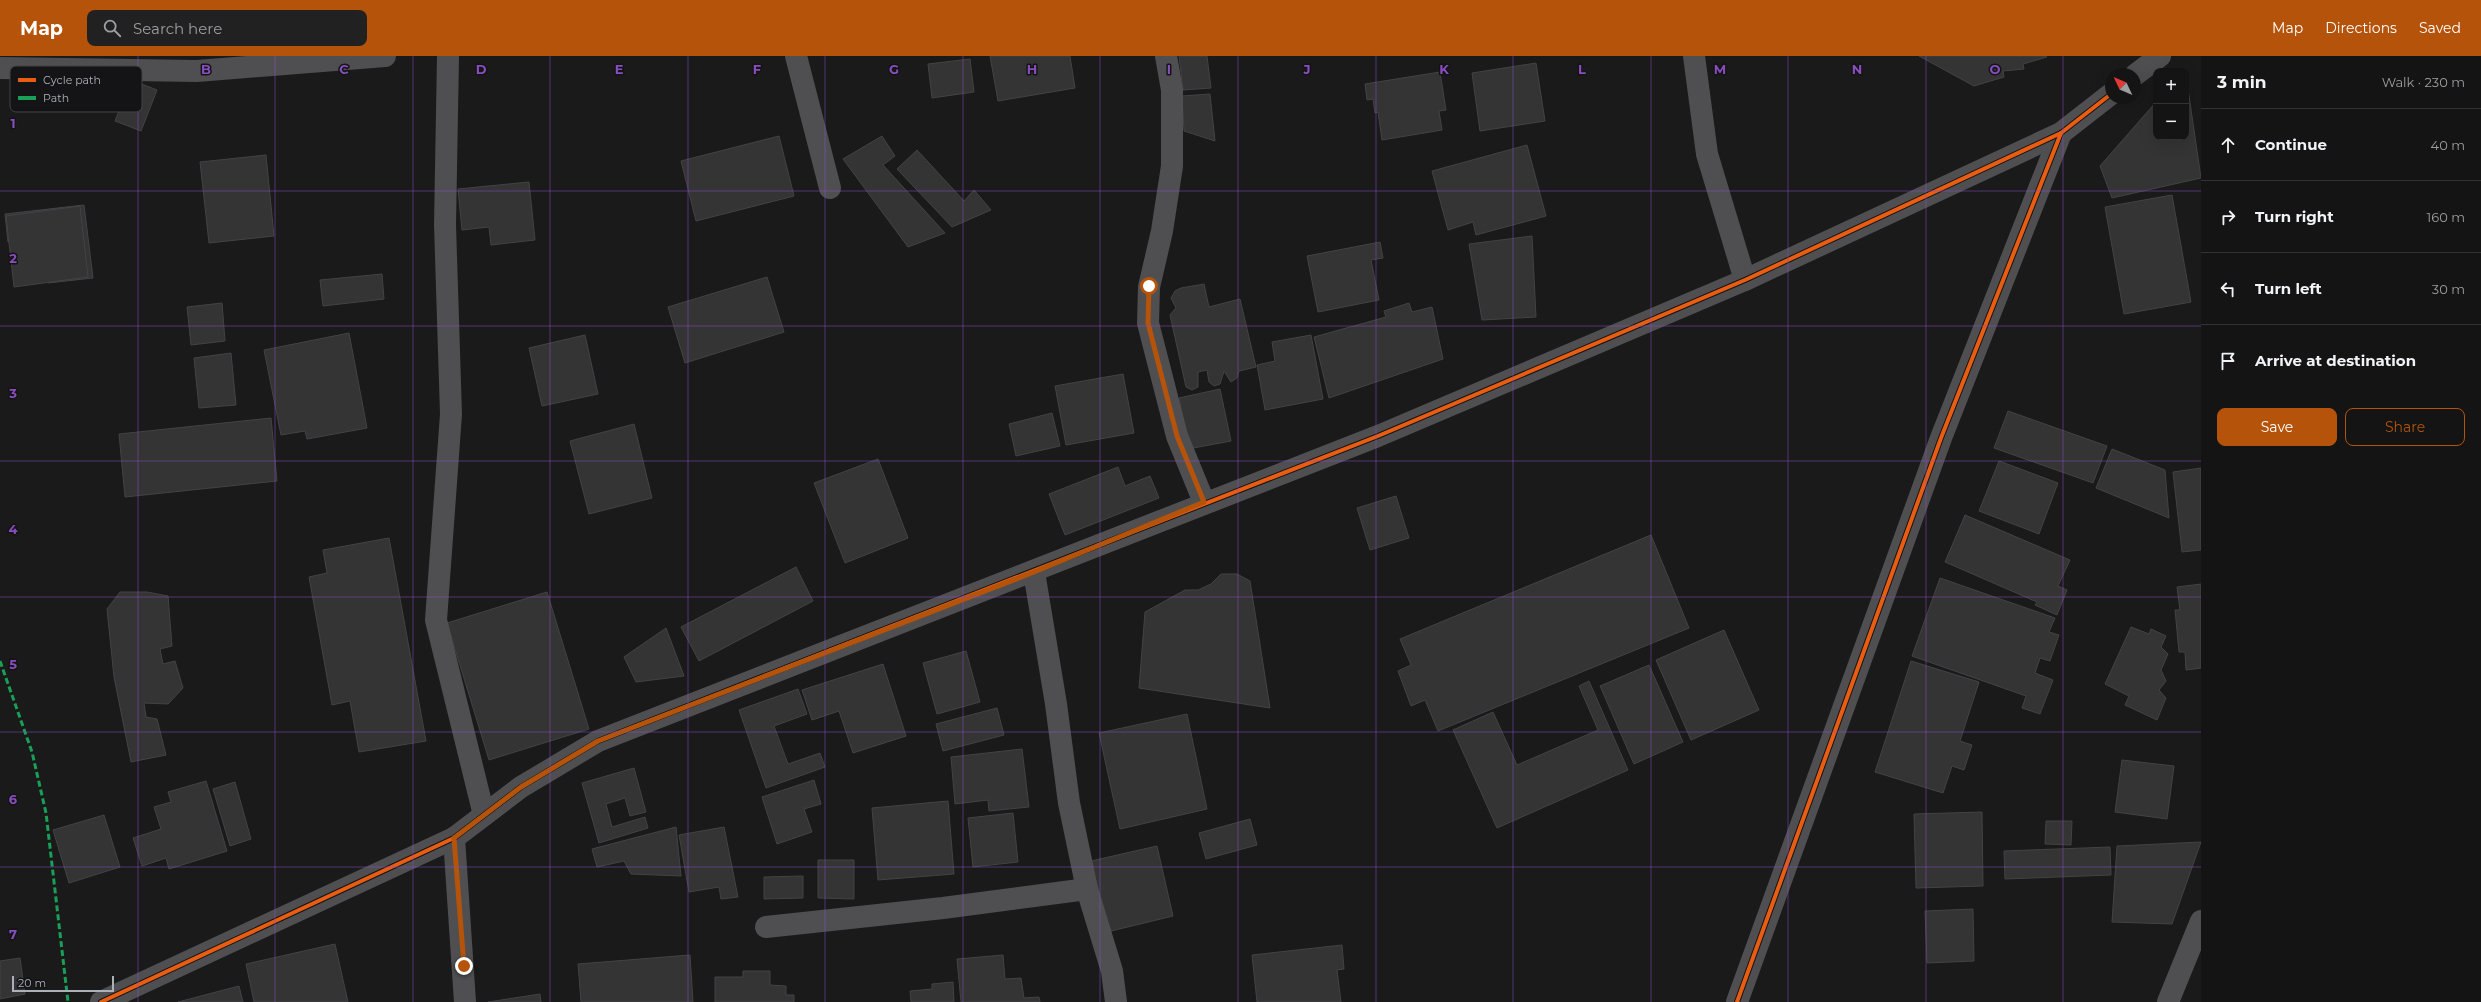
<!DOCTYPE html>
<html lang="en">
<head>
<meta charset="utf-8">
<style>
	:root { --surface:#141414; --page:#212122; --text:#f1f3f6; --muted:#9d9ea0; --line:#333334; --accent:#b45309 }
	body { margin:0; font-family:Montserrat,sans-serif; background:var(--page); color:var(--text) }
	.controls { position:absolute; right:12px; top:12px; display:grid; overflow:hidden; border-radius:8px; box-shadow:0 4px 16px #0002 }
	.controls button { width:36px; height:36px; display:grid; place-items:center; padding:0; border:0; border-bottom:1px solid var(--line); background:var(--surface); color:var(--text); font:20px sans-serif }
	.compass { position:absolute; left:2105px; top:12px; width:36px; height:36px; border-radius:50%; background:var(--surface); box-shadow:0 4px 16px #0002; rotate:314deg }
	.scale { position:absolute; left:12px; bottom:10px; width:102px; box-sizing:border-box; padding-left:4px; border:2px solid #adb0b9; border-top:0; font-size:11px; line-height:14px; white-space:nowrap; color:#adb0b9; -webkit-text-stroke:3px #141416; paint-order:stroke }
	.stop { position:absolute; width:12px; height:12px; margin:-9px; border:3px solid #b45309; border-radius:50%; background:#fff }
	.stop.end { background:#b45309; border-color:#fff; box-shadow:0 1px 4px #0008 }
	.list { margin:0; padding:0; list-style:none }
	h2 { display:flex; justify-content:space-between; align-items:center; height:52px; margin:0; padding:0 16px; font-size:17px }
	h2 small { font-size:13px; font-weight:400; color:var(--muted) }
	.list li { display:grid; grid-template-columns:26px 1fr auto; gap:12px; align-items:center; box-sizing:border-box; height:72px; padding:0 16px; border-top:1px solid var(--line) }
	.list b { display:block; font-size:15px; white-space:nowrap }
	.list em { font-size:13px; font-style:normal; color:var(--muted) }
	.actions { display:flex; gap:8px; padding:12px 16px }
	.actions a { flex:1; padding:9px 0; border:1px solid var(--accent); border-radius:8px; text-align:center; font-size:14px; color:var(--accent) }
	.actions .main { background:var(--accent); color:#fff }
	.icon { flex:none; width:22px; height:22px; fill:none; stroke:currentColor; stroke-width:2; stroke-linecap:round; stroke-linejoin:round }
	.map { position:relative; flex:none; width:2201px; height:946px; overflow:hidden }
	header { display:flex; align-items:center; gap:24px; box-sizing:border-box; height:56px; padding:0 20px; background:var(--accent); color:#fff }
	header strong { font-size:19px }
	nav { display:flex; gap:22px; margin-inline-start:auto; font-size:14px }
	.search { width:280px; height:36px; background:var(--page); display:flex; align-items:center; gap:10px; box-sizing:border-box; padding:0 14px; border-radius:8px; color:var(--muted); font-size:15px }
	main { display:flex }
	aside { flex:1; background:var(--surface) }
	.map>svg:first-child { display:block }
	.building { fill:#343435; stroke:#434346 }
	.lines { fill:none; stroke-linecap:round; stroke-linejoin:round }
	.minor { stroke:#4f4f52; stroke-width:22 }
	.tertiary { stroke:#4f4f52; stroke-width:22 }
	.quiet { stroke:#1a9f57; stroke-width:3; stroke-dasharray:6 3; stroke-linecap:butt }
	.cycleway-casing { stroke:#141416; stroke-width:6 }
	.cycleway { stroke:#e95d12; stroke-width:4 }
	.route { stroke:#b45309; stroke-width:5 }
	.grid { fill:none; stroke:#884dbe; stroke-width:1; stroke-opacity:0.55 }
	.key { fill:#141416; stroke:#424347; stroke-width:1 }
	.key-label { font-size:11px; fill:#adb0b9 }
	.grid-label { font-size:13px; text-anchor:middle; font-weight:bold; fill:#884dbe; stroke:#141416; stroke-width:3; stroke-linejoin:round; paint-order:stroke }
</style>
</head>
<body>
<header>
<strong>Map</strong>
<div class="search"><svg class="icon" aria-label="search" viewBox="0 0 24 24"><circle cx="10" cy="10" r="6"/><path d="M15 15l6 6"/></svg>Search here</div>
<nav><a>Map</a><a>Directions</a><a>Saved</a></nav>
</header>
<main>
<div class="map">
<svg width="2201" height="946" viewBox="0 0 2201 946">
	<rect width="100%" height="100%" fill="#1a1a1a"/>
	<g class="building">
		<polygon points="990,0 1070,0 1075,32 998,45"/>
		<polygon points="1179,0 1207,0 1211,32 1183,34"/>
		<polygon points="1919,0 2046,0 2047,1 2023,8 2024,13 2003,15 2004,21 1974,30"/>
		<polygon points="970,3 974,36 932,42 928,8"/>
		<polygon points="1536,7 1545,65 1480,75 1472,17"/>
		<polygon points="1440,16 1446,54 1439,55 1442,74 1382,84 1378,56 1375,57 1373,43 1367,44 1365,28"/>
		<polygon points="131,24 157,34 141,75 115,65"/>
		<polygon points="2187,26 2201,122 2112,142 2100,110 2156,46 2156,81 2186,81"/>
		<polygon points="1210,38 1215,85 1184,75 1182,40"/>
		<polygon points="779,80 794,140 696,165 681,105"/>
		<polygon points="882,80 895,100 883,109 945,177 908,191 843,103"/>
		<polygon points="1527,89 1546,160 1476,179 1473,166 1448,174 1432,115"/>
		<polygon points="917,94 964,145 974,134 991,154 952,171 897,113"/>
		<polygon points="266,99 274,180 209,187 200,106"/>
		<polygon points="529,126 535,184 491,189 489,171 462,174 458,133"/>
		<polygon points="2172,139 2191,246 2124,258 2105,151"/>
		<polygon points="84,149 93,222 48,227 43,182 8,186 5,158"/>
		<polygon points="80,150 88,221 14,231 6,160"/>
		<polygon points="1532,180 1536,261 1482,264 1469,188"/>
		<polygon points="1380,186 1383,202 1371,204 1379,244 1318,256 1307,200"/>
		<polygon points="382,218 384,243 323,250 320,224"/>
		<polygon points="767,221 784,276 685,307 668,251"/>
		<polygon points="1204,228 1209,251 1240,243 1256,311 1239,315 1237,322 1231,326 1224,315 1220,328 1214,330 1209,326 1207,314 1198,316 1198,331 1192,334 1186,331 1170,259 1176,252 1171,242 1175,235 1181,232"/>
		<polygon points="222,247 225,285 191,289 187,251"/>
		<polygon points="1409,247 1412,256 1432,251 1443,303 1329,342 1314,281 1386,261 1384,255"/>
		<polygon points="349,277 367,372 307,383 305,375 281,379 264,294"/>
		<polygon points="585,279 598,338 542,350 529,292"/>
		<polygon points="1311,279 1323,343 1265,354 1257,309 1275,305 1272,286"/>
		<polygon points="231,297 236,349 199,352 194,302"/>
		<polygon points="1123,318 1134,377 1066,389 1055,330"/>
		<polygon points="1220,333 1231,385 1188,393 1179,342"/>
		<polygon points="2008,355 2107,390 2093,427 1994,392"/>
		<polygon points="1052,357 1060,390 1016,400 1009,368"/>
		<polygon points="271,362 277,425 125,441 119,378"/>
		<polygon points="634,368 652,442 589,458 570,385"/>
		<polygon points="2112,393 2165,414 2169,462 2096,432"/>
		<polygon points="878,403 908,482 845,507 814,427"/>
		<polygon points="1999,405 2058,427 2039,478 1979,455"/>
		<polygon points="1118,411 1125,430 1150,420 1159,442 1065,479 1049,438"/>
		<polygon points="2201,412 2201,494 2182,496 2173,416"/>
		<polygon points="1396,440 1409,482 1370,494 1357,452"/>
		<polygon points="1965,459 2070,504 2058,530 2067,534 2057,559 2035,549 2037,546 1945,506"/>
		<polygon points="1651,479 1689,572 1438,675 1425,644 1411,650 1398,615 1411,609 1400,583"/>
		<polygon points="389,482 426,685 359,696 350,645 332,649 309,521 327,517 323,494"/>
		<polygon points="796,511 813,545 699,605 681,571"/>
		<polygon points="1221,518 1237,518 1250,525 1270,652 1139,632 1145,556 1185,534 1198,534 1211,528"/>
		<polygon points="1940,522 2055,562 2049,576 2059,579 2050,605 2040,602 2035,617 2053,624 2040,658 2022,652 2026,640 1912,600"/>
		<polygon points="2201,528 2201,612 2186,614 2185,596 2179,596 2175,554 2180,554 2177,531"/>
		<polygon points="120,536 147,536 168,540 172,590 160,593 163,608 175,605 183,632 168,648 144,647 146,661 157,663 166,699 131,706 114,621 107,553"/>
		<polygon points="547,536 589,673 489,704 447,567"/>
		<polygon points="2131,571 2149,578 2151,573 2166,580 2161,591 2168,598 2161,614 2166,625 2159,634 2166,642 2157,664 2125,649 2129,640 2105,628"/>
		<polygon points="666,572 684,620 636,626 624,601"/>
		<polygon points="1724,574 1759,654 1691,684 1656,604"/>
		<polygon points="966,595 980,646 937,658 923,607"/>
		<polygon points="1911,605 1979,626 1960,685 1972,689 1964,714 1952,710 1943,737 1875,716"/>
		<polygon points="883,608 906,680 853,697 839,655 812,664 802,634"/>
		<polygon points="1649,609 1683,686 1634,708 1600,630"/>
		<polygon points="1589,625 1628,714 1497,772 1453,674 1493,656 1517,709 1598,674 1579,630"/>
		<polygon points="798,633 807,658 774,670 788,708 820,697 825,711 766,732 739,654"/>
		<polygon points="997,652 1004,679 943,695 936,668"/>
		<polygon points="1187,658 1207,753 1120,773 1099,677"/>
		<polygon points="1022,693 1029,751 989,755 988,744 955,748 951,701"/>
		<polygon points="2122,704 2174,710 2167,763 2115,756"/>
		<polygon points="634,712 646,756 630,760 625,742 606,748 612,771 645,761 648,772 599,787 582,727"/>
		<polygon points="814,724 821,748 804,753 812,776 777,788 762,741"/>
		<polygon points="206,725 227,795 169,813 166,802 142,810 133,782 161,773 154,751 171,746 168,736"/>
		<polygon points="235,726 251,783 230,790 213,733"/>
		<polygon points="948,745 954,818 878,824 872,752"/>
		<polygon points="1982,756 1983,830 1916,832 1914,758"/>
		<polygon points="1013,757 1018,806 973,811 968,762"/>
		<polygon points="104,759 120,811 69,827 53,774"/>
		<polygon points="1250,763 1257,789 1206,803 1199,777"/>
		<polygon points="2046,765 2072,765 2071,789 2045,788"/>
		<polygon points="676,771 681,820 631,818 624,805 597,811 592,793"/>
		<polygon points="724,771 738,841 721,843 719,831 689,836 679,779"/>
		<polygon points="2201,786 2172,868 2112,866 2117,790"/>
		<polygon points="1157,790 1173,860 1107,876 1091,805"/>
		<polygon points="2110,791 2111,819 2005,823 2004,795"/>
		<polygon points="818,804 854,804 854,843 818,842"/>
		<polygon points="803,820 803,842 764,843 764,821"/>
		<polygon points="1973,853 1974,905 1927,907 1925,855"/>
		<polygon points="335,888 348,946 254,946 246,908"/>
		<polygon points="1342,889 1344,913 1337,914 1341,946 1257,946 1252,899"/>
		<polygon points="690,899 693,946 581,946 578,908"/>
		<polygon points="1003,899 1005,923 1021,922 1024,942 1039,941 1040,946 961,946 957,903"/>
		<polygon points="20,902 25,938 0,943 0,905"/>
		<polygon points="743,915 770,915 770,929 786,930 786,939 794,939 794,946 715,946 715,921 743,921"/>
		<polygon points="953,926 954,946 911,946 910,935 932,933 932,928"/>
		<polygon points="239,930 243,946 178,946"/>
		<polygon points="540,938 541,946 488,946"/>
	</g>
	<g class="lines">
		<g class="minor">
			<polyline points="448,0 445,169 451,358 436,564 484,759"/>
			<polyline points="796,0 830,132"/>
			<polyline points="1166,0 1172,34 1172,110 1162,175 1149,231 1148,267 1177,380 1204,446"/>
			<polyline points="1694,0 1707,98 1745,224"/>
			<polyline points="0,12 197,15 385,0"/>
			<polyline points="1034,516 1056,648 1069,747 1087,833 1112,915 1116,946"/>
			<polyline points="454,782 465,946"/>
			<polyline points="766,871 943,852 1087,833"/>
			<polyline points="1737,946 1941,382 2061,77"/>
			<polyline points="2168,946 2201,865"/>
		</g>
		<g class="tertiary">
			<polyline points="2135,19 2160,0"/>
			<polyline points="101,946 454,782 521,731 598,685 1378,380 1745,224 2061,77 2111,38"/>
		</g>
		<polyline class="quiet" points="0,605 32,696 46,757 68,946"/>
		<defs>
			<g id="cycleway">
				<polyline points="101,946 454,782 521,731 598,685 1378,380 1745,224 2061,77 2111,38"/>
				<polyline points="1737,946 1941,382 2061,77"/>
			</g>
		</defs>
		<use href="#cycleway" class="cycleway-casing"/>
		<use href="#cycleway" class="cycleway"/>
	</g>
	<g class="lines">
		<polyline class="route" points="464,910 454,782 521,731 598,685 1034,516 1204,446 1177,380 1148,267 1149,230"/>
	</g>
	<path class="grid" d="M138,0V946M275,0V946M413,0V946M550,0V946M688,0V946M825,0V946M963,0V946M1100,0V946M1238,0V946M1376,0V946M1513,0V946M1651,0V946M1788,0V946M1926,0V946M2063,0V946M0,135H2201M0,270H2201M0,405H2201M0,541H2201M0,676H2201M0,811H2201"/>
	<rect x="10" y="10" width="132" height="46" rx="6" class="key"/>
	<rect x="18" y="22" width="18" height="4" fill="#e95d12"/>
	<rect x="18" y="40" width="18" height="4" fill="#1a9f57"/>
	<g class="key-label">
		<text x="43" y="28">Cycle path</text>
		<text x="43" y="46">Path</text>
	</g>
	<g class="grid-label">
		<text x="206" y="18">B</text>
		<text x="344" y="18">C</text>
		<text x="481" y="18">D</text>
		<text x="619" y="18">E</text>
		<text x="757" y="18">F</text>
		<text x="894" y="18">G</text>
		<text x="1032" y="18">H</text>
		<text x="1169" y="18">I</text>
		<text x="1307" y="18">J</text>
		<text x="1444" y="18">K</text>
		<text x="1582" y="18">L</text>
		<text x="1720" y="18">M</text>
		<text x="1857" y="18">N</text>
		<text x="1995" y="18">O</text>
		<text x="13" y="72">1</text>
		<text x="13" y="207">2</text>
		<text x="13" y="342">3</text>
		<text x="13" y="478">4</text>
		<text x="13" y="613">5</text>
		<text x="13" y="748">6</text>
		<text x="13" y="883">7</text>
	</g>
</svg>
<div class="controls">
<button>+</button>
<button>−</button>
</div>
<svg class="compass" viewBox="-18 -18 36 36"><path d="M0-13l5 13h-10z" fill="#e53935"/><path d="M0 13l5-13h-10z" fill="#9d9ea0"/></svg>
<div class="scale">20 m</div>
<div class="stop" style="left:1149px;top:230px"></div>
<div class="stop end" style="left:464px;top:910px"></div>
</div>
<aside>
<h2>3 min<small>Walk · 230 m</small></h2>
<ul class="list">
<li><svg class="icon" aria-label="ahead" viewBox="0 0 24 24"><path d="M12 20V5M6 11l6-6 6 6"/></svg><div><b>Continue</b></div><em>40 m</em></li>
<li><svg class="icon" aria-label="right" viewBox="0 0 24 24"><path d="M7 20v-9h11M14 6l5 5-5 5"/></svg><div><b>Turn right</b></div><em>160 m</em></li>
<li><svg class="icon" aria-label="left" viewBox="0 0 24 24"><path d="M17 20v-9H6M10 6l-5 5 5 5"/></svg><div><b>Turn left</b></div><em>30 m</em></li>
<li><svg class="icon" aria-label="arrive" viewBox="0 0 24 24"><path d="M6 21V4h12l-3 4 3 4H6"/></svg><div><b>Arrive at destination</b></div></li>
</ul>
<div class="actions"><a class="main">Save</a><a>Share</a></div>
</aside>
</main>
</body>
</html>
